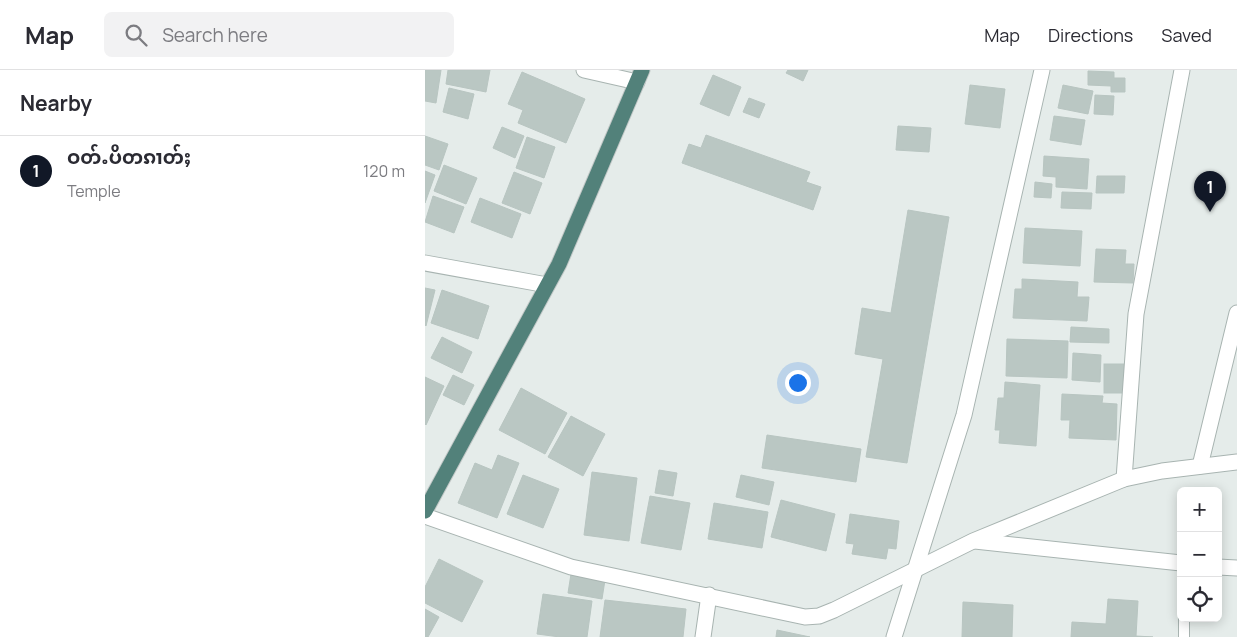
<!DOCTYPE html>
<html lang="en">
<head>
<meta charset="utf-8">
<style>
	:root { --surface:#fff; --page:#f2f2f3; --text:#2b2b33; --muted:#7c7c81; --line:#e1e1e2; --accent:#111827 }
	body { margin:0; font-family:Manrope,"Noto Sans Myanmar",sans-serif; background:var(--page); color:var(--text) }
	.controls { position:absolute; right:15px; bottom:15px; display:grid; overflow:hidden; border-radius:8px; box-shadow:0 2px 12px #0003 }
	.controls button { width:45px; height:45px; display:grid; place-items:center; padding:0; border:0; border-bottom:1px solid var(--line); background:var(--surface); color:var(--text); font:25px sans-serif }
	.you { position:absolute; left:372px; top:312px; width:18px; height:18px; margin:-12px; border:4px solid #fff; border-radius:50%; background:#1a73e8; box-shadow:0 0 0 8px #1a73e833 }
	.badge { display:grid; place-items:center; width:32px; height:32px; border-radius:50%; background:var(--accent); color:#fff; font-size:16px; font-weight:700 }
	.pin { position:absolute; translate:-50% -41px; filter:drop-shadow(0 1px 2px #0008) }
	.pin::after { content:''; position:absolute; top:26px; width:18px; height:15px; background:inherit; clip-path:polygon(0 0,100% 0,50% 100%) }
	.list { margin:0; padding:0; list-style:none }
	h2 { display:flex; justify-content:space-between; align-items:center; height:65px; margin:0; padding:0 20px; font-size:21px }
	h2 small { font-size:16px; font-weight:400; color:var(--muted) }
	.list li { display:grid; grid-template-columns:32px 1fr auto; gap:15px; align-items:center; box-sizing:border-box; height:70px; padding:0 20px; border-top:1px solid var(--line) }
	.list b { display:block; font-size:19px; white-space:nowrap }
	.list p { margin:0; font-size:16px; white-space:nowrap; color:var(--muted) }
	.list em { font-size:16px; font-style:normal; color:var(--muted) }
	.icon { flex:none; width:28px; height:28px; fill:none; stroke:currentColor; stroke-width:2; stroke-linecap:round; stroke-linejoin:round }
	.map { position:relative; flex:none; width:812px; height:567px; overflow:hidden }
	header { display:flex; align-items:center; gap:30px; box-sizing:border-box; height:70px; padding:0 25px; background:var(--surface); border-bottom:1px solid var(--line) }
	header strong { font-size:24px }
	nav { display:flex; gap:28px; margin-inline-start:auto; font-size:18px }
	.search { width:350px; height:45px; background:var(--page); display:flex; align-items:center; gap:12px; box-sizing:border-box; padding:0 18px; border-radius:8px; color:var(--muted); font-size:19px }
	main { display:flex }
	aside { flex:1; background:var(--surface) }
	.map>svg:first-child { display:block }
	.building { fill:#bac7c3; stroke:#b8c5c1 }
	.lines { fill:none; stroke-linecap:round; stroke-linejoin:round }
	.service-casing { stroke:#a8b4b1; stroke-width:12 }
	.minor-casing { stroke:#a8b4b1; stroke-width:17 }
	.trunk-casing { stroke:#c2c8c7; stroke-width:17 }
	.service { stroke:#fff; stroke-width:10 }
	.minor { stroke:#fff; stroke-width:15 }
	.trunk { stroke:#52817a; stroke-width:15 }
</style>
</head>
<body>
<header>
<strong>Map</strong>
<div class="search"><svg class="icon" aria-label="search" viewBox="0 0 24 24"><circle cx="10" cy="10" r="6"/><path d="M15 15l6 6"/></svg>Search here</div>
<nav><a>Map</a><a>Directions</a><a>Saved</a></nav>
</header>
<main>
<aside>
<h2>Nearby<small></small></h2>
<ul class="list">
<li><span class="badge">1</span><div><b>ဝတ်ႉပိတၵၢတ်ႈ</b><p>Temple</p></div><em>120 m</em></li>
</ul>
</aside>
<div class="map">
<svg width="812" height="567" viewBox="0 0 812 567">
	<rect width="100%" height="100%" fill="#e5ecea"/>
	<g class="building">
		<polygon points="0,0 16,0 11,33 0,31"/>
		<polygon points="23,0 65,0 61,22 21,14"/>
		<polygon points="363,0 383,0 378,11 361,3"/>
		<polygon points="663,1 689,2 689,8 700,8 700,22 686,22 686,16 663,15"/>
		<polygon points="97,2 160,29 141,73 93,53 98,40 83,34"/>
		<polygon points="288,5 316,17 304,46 275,34"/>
		<polygon points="545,15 580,19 575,58 540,54"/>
		<polygon points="638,15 668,21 663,44 633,38"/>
		<polygon points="24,18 49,24 43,49 18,42"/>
		<polygon points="670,25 689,26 688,45 669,44"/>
		<polygon points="324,28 340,34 334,48 318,42"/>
		<polygon points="629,46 660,50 656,75 625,70"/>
		<polygon points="473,56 506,58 504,82 471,80"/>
		<polygon points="77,57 99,66 90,88 68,78"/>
		<polygon points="281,65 385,102 381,112 396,117 388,140 257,93 264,74 276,78"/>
		<polygon points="0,66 23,74 14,100 0,95"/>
		<polygon points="102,67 130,77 119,108 91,98"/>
		<polygon points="619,86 664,89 662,119 631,117 631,107 618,106"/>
		<polygon points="19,95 52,108 41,134 9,121"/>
		<polygon points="0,101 10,105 0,133"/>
		<polygon points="89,102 117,113 105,144 77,133"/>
		<polygon points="672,106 700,106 699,123 671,123"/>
		<polygon points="610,112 627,114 626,128 609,127"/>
		<polygon points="637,122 667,123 666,139 636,138"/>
		<polygon points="8,126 39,137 29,163 0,152"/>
		<polygon points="55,128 96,144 87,168 46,152"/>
		<polygon points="483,140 524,147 482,393 441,387 458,289 430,284 437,238 466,243"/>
		<polygon points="600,158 657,161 655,196 598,193"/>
		<polygon points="671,179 701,180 700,194 709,194 708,213 669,212"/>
		<polygon points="597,209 653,212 652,227 664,227 662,251 588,248 590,219 597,219"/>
		<polygon points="0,218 10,220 1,256 0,255"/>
		<polygon points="17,220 64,236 53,269 6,253"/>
		<polygon points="646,257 684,259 684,273 645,272"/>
		<polygon points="17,267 47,282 37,303 6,288"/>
		<polygon points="582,269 643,271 642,308 581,306"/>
		<polygon points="648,283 676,285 675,312 647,310"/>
		<rect x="679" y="294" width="22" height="29"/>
		<polygon points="28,305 49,315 39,335 18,325"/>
		<polygon points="0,307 19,316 1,355 0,354"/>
		<polygon points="580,312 615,315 611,376 574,373 575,360 570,360 573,328 579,328"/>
		<polygon points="96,318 142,343 120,384 74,360"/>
		<polygon points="637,324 678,326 677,333 692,334 691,370 644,368 645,350 636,350"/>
		<polygon points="146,346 180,364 158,406 123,387"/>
		<polygon points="342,365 436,379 431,412 337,398"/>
		<polygon points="73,385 94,393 72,448 33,433 50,393 67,400"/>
		<polygon points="234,400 252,403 248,426 230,423"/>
		<polygon points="167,402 212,408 204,471 159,465"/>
		<polygon points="98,405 134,419 118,458 82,444"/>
		<polygon points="316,405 349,412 344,435 311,427"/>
		<polygon points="225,426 265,433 256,480 216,473"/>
		<polygon points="356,430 410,444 401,481 346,467"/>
		<polygon points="289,433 343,442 337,478 283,469"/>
		<polygon points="425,444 474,451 471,479 463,478 461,489 427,484 429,474 421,473"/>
		<polygon points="14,489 58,511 37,552 0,533 0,517"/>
		<polygon points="146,504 180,510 177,529 143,523"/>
		<polygon points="118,524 167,531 162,567 135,567 112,564"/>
		<polygon points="683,529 713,531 711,566 728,567 646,567 647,552 681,554"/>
		<polygon points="180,530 261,539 258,567 175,567"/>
		<polygon points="538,532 588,535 587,567 537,567"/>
		<polygon points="0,539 14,547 3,567 0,567"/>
		<polygon points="352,560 385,567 351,567"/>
	</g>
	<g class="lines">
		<defs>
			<polyline id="service" points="759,548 759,567"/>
			<g id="minor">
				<polyline points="159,0 212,12"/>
				<polyline points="0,193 122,215"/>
				<polyline points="775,396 812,243"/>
				<polyline points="699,409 711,244 757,0"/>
				<polyline points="0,446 146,497 380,547 394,546 409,540 548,471 699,409 737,401 812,392"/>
				<polyline points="550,471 756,493"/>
				<polyline points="793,497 812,498"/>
				<polyline points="278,567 284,525"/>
				<polyline points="469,567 539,345 617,0"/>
			</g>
			<polyline id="trunk" points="0,441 134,194 217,0"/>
		</defs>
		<use href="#service" class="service-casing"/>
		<use href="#minor" class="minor-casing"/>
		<use href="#trunk" class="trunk-casing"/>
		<use href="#service" class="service"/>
		<use href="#minor" class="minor"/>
		<use href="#trunk" class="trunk"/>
	</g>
</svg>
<div class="controls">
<button>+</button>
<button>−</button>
<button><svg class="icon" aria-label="locate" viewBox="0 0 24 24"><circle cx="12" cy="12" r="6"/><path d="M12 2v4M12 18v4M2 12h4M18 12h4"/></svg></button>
</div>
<div class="you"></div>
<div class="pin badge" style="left:785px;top:142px">1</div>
</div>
</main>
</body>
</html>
